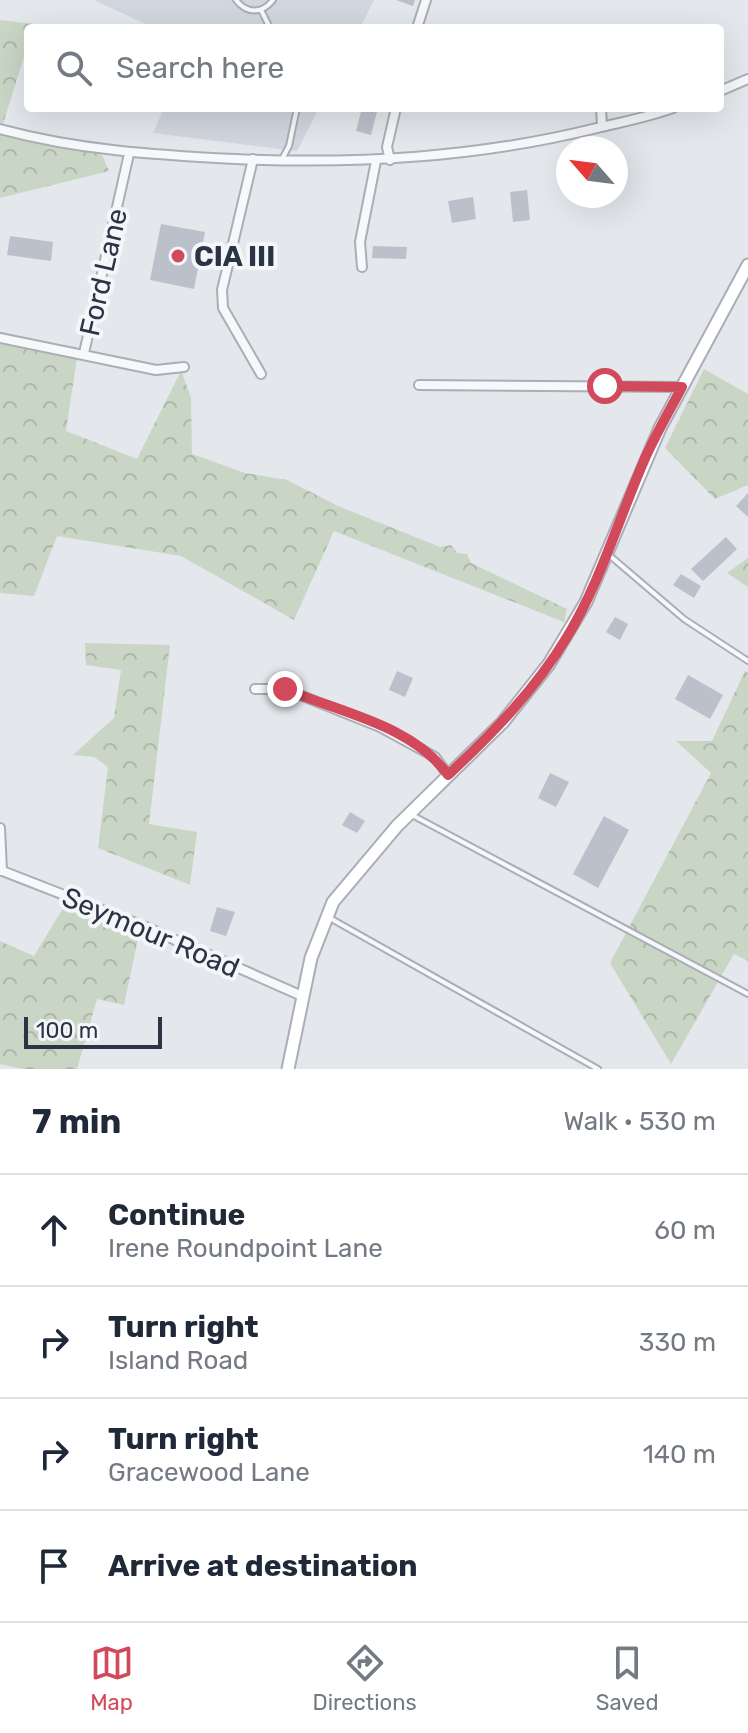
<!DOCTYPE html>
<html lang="en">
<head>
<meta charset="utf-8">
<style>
	:root { --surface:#fff; --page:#f2f2f3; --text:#1f2937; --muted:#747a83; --line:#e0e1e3; --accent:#d1495b }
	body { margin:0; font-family:Rubik,sans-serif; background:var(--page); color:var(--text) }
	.compass { position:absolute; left:556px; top:136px; width:72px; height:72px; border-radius:50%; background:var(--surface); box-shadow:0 8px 32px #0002; rotate:298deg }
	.scale { position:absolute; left:24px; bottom:20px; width:138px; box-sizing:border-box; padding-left:8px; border:4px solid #2b3445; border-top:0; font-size:22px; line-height:28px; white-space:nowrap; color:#2b3445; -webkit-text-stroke:6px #f4f6f9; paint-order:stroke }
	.stop { position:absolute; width:24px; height:24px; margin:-18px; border:6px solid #d1495b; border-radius:50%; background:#fff }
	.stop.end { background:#d1495b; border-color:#fff; box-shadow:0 2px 8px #0008 }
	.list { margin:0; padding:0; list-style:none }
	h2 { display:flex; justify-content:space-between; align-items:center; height:104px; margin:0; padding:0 32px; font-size:34px }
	h2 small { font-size:26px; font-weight:400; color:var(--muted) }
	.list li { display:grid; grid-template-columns:52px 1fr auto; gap:24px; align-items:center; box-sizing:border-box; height:112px; padding:0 32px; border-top:2px solid var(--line) }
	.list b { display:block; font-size:30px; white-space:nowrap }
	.list p { margin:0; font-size:26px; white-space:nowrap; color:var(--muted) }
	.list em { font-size:26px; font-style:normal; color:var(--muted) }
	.icon { flex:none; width:44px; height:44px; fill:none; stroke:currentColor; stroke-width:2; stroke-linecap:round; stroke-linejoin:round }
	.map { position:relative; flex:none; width:748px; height:1069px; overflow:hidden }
	.search { position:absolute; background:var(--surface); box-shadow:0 8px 32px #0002; left:24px; right:24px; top:24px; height:88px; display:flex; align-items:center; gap:20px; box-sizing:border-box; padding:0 28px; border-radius:8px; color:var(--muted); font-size:30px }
	.sheet { height:552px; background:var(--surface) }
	nav { display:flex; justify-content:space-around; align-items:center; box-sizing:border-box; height:112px; border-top:2px solid var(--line); background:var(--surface); font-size:22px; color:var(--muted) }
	nav a { display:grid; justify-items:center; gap:4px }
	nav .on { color:var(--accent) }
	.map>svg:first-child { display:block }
	.built { fill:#d2d6de }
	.forest { fill:url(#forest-crowns) }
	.building { fill:#bbc0ca }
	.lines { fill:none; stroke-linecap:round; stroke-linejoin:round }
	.lane-casing { stroke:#a9aeb7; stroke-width:8 }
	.street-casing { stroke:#a9aeb7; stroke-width:12 }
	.secondary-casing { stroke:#a9aeb7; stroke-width:15 }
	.lane { stroke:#f7f8fa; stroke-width:4 }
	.street { stroke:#f7f8fa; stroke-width:8 }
	.secondary { stroke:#fff; stroke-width:11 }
	.route { stroke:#d1495b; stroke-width:10 }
	.poi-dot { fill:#d1495b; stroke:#f4f6f9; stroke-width:3 }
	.labels { text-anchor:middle; stroke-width:8; stroke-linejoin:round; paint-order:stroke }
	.poi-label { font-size:28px; font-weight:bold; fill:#2b3445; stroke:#f4f6f9; text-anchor:start }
	.street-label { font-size:28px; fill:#2b3445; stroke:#f4f6f9 }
</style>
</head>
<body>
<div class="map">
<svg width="748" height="1069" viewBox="0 0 748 1069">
	<defs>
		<pattern id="forest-crowns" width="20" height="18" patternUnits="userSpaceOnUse" patternTransform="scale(2)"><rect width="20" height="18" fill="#c9d6c5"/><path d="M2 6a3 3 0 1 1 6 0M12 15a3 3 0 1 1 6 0" fill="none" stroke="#adb8ab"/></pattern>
	</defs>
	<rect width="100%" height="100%" fill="#e4e7ec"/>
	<g class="built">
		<polygon points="94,0 374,0 360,28 154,28"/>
		<polygon points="164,108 319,108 297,151 153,133"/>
	</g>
	<g class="forest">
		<polygon points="0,20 34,24 28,28 28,44 1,130 71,144 102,155 109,171 0,198"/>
		<polygon points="0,341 77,358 66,431 137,459 181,371 191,397 192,454 245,473 287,480 338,506 440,547 451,545 457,553 467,554 471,563 567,609 564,622 334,531 294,620 181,556 57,536 34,596 0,593"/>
		<polygon points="704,369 748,394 748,485 715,499 665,448"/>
		<polygon points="748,558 748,587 727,573"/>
		<polygon points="85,643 170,645 149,824 197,832 190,885 98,848 108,767 94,757 73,755 114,718 121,670 86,665"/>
		<polygon points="745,671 748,673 748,961 734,954 671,1064 610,963 711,773 676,741 712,741"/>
		<polygon points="65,905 139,934 124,1005 97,999 77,1069 23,1069 0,1064 0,941 34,956"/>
	</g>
	<g class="building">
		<polygon points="396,0 415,0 413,6"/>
		<polygon points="362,108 378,108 371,135 356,131"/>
		<polygon points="527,190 530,220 513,222 510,192"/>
		<polygon points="473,197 476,219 452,223 448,201"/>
		<polygon points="161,224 205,232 194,289 150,280"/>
		<polygon points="10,236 53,242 51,261 7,255"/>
		<polygon points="373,246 407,247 406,259 372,258"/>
		<polygon points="748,493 748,517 736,506"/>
		<polygon points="726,537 737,549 703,581 691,569"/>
		<polygon points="681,574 701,586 694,598 673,585"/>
		<polygon points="615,617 628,624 620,640 606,632"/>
		<polygon points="397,671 413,678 405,697 389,690"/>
		<polygon points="688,675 723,695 710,719 675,699"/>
		<polygon points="550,773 569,782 556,807 538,798"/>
		<polygon points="350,812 365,821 357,833 342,825"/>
		<polygon points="604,816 629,830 598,888 573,874"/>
		<polygon points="217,907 235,912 226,936 210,931"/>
	</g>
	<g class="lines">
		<defs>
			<g id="lane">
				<path d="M236,0C247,14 262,14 273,0"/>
				<polyline points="261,10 270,28"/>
				<polyline points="282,159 289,146 297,108"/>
				<polyline points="609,555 684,619 748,661"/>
				<polyline points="412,815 748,994"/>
				<polyline points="328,917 598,1069"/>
			</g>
			<g id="street">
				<polyline points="417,28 426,0"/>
				<polyline points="720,91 748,79"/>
				<polyline points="601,108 602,126"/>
				<path d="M0,129C78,150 155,155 235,159C358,164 476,158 597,128C622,122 649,117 673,108"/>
				<polyline points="253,159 222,290 223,308 261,374"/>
				<polyline points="390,160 387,147 396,108"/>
				<polyline points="362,267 360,242 376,161"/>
				<polyline points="0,338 156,370 184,367"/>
				<polyline points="84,353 129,154"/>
				<polyline points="419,385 682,387"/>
				<polyline points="255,689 285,689 380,727 435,757 448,775"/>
				<polyline points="0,828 2,871"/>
				<polyline points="0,870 146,927 302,996"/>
			</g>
			<polyline id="secondary" points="288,1069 311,958 333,902 397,826 503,722 549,664 586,602 660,428 748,265"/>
		</defs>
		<use href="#lane" class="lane-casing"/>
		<use href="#street" class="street-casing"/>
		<use href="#secondary" class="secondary-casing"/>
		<use href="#lane" class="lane"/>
		<use href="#street" class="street"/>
		<use href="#secondary" class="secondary"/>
	</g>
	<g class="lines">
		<path class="route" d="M285,689C338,712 413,725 448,775C493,733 535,690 567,637C600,583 618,521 643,463C654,437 669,412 682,387L605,386"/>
	</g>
	<circle class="poi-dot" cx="178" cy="256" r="8"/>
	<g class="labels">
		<g class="poi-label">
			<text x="194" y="266">CIA III</text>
		</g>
		<g class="street-label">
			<text transform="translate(103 272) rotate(-77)" y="10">Ford Lane</text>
			<text transform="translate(151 932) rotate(23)" y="10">Seymour Road</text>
		</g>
	</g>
</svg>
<svg class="compass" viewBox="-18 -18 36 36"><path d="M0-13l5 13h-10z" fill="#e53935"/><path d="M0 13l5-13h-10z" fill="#747a83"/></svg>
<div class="scale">100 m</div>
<div class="stop" style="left:605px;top:386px"></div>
<div class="stop end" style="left:285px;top:689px"></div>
<div class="search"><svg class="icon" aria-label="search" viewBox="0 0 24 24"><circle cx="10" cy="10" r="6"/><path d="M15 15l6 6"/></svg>Search here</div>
</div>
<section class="sheet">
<h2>7 min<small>Walk · 530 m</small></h2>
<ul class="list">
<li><svg class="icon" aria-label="ahead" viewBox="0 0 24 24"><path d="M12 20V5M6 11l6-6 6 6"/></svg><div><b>Continue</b><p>Irene Roundpoint Lane</p></div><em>60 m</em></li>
<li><svg class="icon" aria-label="right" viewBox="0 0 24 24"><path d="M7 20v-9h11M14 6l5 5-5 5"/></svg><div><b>Turn right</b><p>Island Road</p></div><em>330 m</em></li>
<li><svg class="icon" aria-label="right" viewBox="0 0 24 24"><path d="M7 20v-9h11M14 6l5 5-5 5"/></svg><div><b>Turn right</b><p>Gracewood Lane</p></div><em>140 m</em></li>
<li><svg class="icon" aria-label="arrive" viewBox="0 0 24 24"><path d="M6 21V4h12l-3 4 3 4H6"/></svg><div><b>Arrive at destination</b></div></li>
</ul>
</section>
<nav>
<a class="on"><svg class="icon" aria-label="map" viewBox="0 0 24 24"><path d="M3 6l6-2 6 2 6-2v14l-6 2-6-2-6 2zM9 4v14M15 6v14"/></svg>Map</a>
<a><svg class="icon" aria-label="directions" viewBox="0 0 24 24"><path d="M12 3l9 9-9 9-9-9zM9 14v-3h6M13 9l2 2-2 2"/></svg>Directions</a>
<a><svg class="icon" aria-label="saved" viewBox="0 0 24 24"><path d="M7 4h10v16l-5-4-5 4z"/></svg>Saved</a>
</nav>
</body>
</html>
